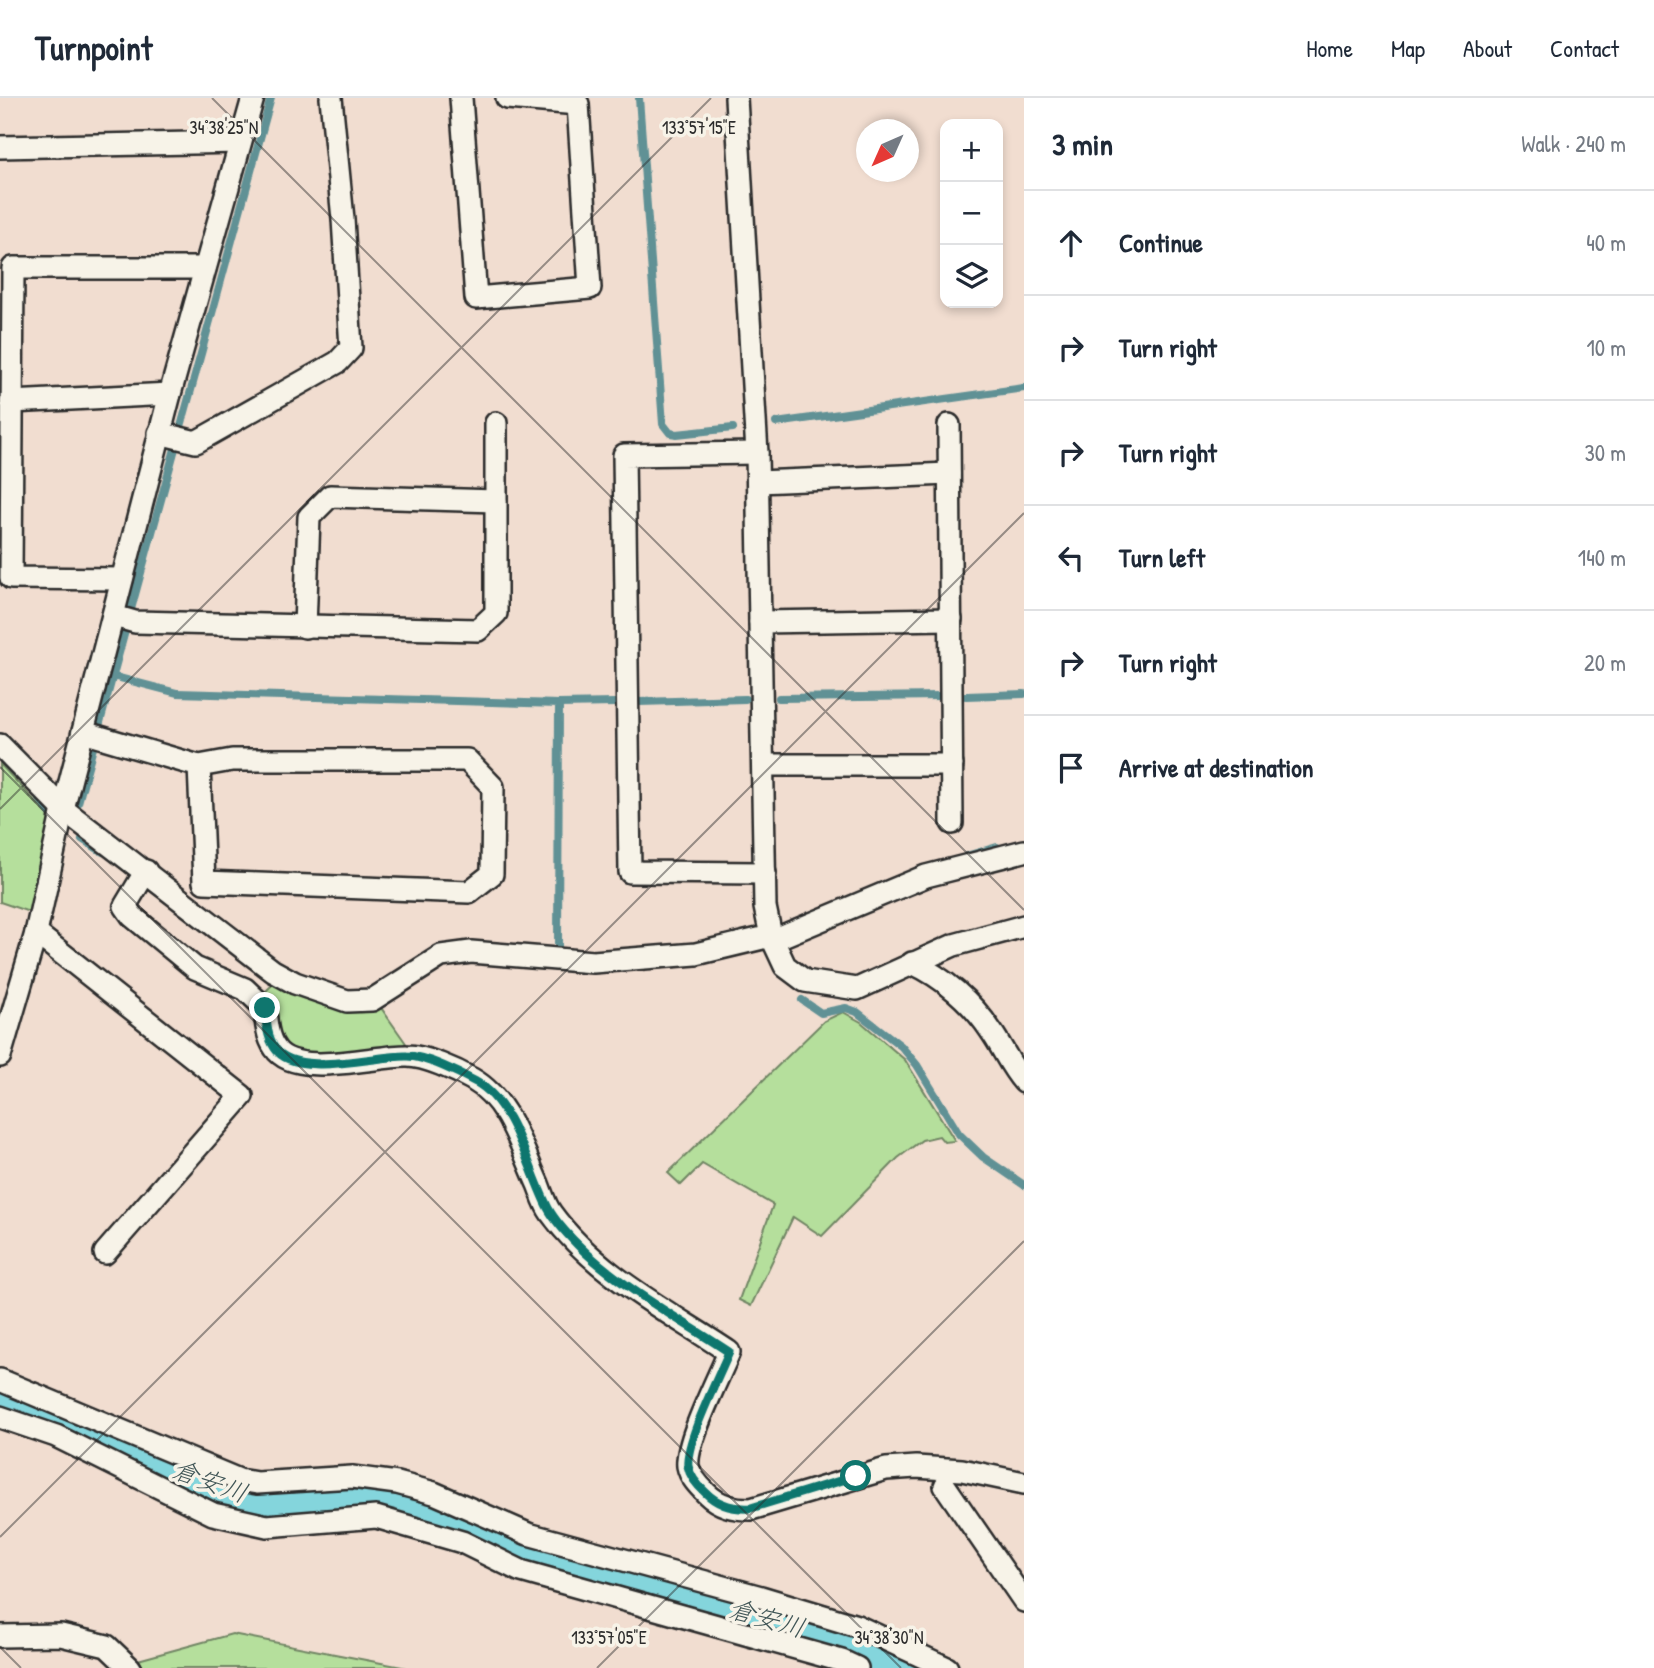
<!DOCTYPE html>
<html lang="en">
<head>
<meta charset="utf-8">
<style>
	:root { --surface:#fff; --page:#f2f2f3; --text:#1f2937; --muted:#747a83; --line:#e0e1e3 }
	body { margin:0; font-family:"Patrick Hand","Klee One",sans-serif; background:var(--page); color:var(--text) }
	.controls { position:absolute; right:21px; top:21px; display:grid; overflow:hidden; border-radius:14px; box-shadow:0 4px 10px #0003 }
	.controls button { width:63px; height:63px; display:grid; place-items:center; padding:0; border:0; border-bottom:2px solid var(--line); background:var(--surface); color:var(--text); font:35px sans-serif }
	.compass { position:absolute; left:856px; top:21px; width:63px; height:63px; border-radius:50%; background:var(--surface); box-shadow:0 4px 10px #0003; rotate:225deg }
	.stop { position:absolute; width:21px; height:21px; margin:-16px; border:5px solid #0f766e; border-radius:50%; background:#fff }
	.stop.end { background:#0f766e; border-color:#fff; box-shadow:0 2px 7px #0008 }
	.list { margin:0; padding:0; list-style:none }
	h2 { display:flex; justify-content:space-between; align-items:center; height:91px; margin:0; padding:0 28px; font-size:30px }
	h2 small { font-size:23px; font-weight:400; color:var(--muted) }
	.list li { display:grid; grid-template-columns:46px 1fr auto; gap:21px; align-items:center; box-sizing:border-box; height:105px; padding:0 28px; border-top:2px solid var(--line) }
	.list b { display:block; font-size:26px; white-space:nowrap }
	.list em { font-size:23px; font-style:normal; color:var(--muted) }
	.icon { flex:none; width:38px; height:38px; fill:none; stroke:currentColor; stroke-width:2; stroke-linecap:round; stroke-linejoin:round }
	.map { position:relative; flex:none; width:1024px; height:1570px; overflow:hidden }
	header { display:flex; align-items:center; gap:42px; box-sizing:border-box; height:98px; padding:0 35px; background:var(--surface); border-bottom:2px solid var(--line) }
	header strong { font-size:33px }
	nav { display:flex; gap:38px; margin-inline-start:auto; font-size:24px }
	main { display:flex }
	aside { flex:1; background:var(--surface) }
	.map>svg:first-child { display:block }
	.green { fill:#b5df9c; stroke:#708564; stroke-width:2 }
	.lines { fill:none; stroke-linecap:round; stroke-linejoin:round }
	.stream { stroke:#609195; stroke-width:8 }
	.river { stroke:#84d5dc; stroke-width:49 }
	.minor-casing { stroke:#2b2b2b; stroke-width:26 }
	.minor { stroke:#f7f3e8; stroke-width:21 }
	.route { stroke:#0f766e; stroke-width:9 }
	.ticks { fill:none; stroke:#2b2b2b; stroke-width:2; stroke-opacity:0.45 }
	.labels { text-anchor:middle; stroke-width:7; stroke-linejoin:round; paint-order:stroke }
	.water-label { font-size:26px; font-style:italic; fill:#415657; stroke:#f7f3e8 }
	.ticks-label { font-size:18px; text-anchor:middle; fill:#2b2b2b; stroke:#f7f3e8; stroke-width:7; stroke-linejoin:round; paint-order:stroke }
</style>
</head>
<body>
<header>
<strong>Turnpoint</strong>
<nav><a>Home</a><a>Map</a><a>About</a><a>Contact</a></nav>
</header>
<main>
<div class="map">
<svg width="1024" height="1570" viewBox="0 0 1024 1570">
	<rect width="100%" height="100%" fill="#f1ddd0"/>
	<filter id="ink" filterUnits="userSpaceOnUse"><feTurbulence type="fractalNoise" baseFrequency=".0143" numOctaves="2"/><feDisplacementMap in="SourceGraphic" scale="14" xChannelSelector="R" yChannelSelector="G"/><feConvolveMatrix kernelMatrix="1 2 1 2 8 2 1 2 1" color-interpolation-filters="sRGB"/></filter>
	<g filter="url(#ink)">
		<g class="green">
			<polygon points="0,666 48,717 51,745 32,815 0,804"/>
			<polygon points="277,882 379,907 410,951 294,959 283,952 261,898"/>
			<polygon points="843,914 861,924 905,962 955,1043 944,1044 939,1038 922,1042 898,1060 822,1138 793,1119 751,1208 739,1202 773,1107 702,1066 681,1087 668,1075 824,923"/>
			<polygon points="232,1536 407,1570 109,1570"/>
		</g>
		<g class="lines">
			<g class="stream">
				<polyline points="639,0 663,326 670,335 677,336 733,330"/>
				<polyline points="776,325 1024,290"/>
				<polyline points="112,578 177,595 559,606 558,851 561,854 566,854"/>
				<polyline points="966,598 1024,596"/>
				<polyline points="779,600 942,598"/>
				<polyline points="639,604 745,601"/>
				<polyline points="559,606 615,605"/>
				<polyline points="40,701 53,718"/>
				<polyline points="76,712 271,0"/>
				<polyline points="82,741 103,754"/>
				<polyline points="966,758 997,749"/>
				<polyline points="802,902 821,915 846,910 857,914 901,948 917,967 959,1036 983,1059 1024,1087"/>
			</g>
			<g class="river">
				<polyline points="0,1302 210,1389 250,1401 382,1397 507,1446"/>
				<polyline points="546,1457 835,1539 903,1570"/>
			</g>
			<defs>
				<g id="minor">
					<polyline points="461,0 476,200 590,190 578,6 507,0"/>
					<polyline points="736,0 757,355 765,809 771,838 785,868 805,883 857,891 954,847 1024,828"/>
					<polyline points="0,49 240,44"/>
					<polyline points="11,304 170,296"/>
					<polyline points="949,327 952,725"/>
					<polyline points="159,335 196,344 338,264 351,250 343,121 331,0"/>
					<polyline points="757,355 624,357 630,774 765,775"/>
					<polyline points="758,384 949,376"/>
					<polyline points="122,481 11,480 13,170 205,170"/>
					<polyline points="114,518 135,524 478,532 496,515 496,325"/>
					<polyline points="760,524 951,521"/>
					<polyline points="305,529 309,419 330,398 496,403"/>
					<polyline points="83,634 199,668 232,662 467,662 493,689 492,776 469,794 204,784 199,668"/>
					<polyline points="0,647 63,711 273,873 295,885 347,903 372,902 441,858 471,854 593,864 696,856 771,838"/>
					<polyline points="763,667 952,667"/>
					<path d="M146,773L125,808L132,818L195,870L245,891L265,910C266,923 267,939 275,950C295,981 377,957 407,958C425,958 456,972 472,981C509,1002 521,1049 538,1086C542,1096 545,1107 551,1115C595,1176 668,1213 729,1254C719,1279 685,1345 688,1368C690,1379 699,1388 706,1395C719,1408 734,1411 751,1411L886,1371L916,1369L962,1372L1024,1385"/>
					<polyline points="36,835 242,998 105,1155"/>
					<polyline points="773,842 926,778 1024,753"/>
					<path d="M912,865C943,879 972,904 991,933C1003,950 1010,968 1024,984"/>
					<polyline points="0,958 36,835 63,711 170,296 253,0"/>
					<polyline points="0,1282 239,1382 257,1385 352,1379 397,1385 434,1395 528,1436 761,1499 857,1528 947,1570"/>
					<polyline points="0,1319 56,1338 213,1416 267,1428 376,1419 462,1444 521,1473 842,1563 857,1570"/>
					<polyline points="945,1388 1024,1503"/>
					<polyline points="0,1538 61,1537 107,1548 130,1570"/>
				</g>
			</defs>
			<use href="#minor" class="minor-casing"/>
			<use href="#minor" class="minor"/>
		</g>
	</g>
	<g class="lines" filter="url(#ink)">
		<path class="route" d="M265,910C266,923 267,939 275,950C295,981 377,957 407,958C425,958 460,975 476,984C514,1004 529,1074 548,1110C555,1123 568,1137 578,1147C617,1187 683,1223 729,1254C719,1279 685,1344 688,1368C690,1379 698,1388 706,1395C719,1408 734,1411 751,1410L856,1378"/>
	</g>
	<path class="ticks" d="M212,0L1024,812M0,669L901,1570M0,711L711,0M0,1439L1024,415M0,1549L21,1570M597,1570L1024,1143"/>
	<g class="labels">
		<g class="water-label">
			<text transform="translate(210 1383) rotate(20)" y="9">倉安川</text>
			<text transform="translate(767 1520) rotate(16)" y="9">倉安川</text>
		</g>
	</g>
	<g class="ticks-label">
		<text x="224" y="36">34°38'25"N</text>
		<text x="699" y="36">133°57'15"E</text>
		<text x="609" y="1546">133°57'05"E</text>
		<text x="889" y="1546">34°38'30"N</text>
	</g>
</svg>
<div class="controls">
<button>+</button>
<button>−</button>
<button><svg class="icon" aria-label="layers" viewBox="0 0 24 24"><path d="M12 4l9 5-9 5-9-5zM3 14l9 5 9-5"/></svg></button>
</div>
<svg class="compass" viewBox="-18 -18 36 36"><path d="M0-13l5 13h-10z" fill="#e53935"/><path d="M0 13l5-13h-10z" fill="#747a83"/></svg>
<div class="stop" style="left:856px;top:1378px"></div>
<div class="stop end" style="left:265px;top:910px"></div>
</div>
<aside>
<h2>3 min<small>Walk · 240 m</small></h2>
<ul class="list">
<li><svg class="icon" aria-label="ahead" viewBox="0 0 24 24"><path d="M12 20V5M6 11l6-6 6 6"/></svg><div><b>Continue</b></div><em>40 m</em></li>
<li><svg class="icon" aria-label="right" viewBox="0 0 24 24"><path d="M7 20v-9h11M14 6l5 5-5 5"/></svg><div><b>Turn right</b></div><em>10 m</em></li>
<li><svg class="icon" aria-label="right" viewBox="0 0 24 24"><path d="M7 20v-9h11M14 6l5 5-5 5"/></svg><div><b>Turn right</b></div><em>30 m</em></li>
<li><svg class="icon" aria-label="left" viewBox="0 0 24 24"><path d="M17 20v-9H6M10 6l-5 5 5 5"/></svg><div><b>Turn left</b></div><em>140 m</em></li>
<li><svg class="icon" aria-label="right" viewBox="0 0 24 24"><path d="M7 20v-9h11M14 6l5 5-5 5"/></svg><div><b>Turn right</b></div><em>20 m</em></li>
<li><svg class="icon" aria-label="arrive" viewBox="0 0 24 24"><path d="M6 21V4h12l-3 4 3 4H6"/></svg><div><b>Arrive at destination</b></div></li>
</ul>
</aside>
</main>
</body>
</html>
